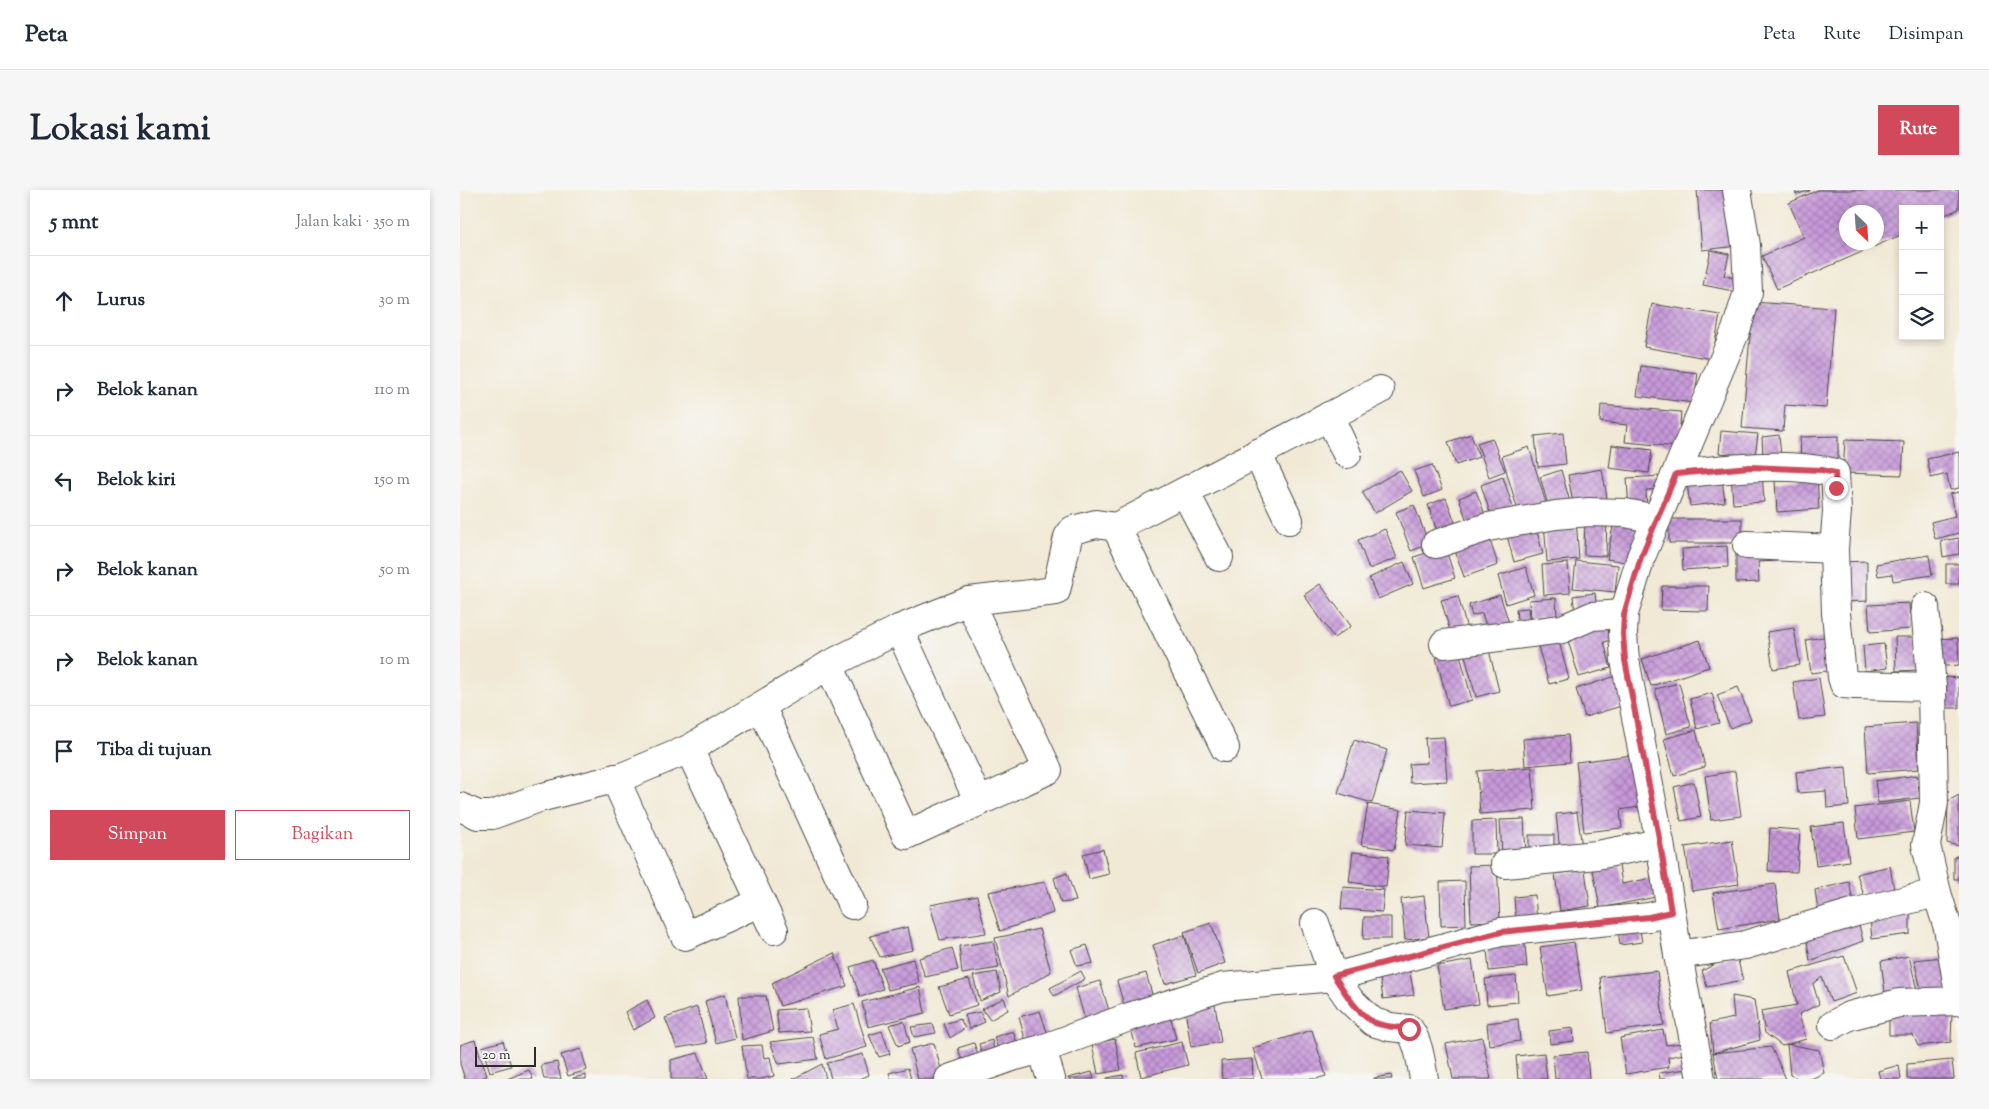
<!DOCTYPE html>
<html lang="id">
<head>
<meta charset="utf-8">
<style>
	:root { --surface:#fff; --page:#f6f6f7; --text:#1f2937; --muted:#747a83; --line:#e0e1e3; --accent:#d1495b }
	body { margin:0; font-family:"Sorts Mill Goudy",serif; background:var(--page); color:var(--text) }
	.controls { position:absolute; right:15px; top:15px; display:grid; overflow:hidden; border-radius:0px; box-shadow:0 2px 8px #0003 }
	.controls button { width:45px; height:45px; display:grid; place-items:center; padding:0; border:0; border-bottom:1px solid var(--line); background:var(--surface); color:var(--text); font:25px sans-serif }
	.compass { position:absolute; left:1379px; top:15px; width:45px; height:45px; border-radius:50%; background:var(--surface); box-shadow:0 2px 8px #0003; rotate:155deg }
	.scale { position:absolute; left:15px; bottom:12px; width:61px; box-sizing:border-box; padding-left:5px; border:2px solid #2b2b2b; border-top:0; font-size:14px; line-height:18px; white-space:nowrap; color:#2b2b2b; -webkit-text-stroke:4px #f6f6f2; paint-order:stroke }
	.stop { position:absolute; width:15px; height:15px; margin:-11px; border:4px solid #d1495b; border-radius:50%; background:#fff }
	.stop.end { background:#d1495b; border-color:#fff; box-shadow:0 1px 5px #0008 }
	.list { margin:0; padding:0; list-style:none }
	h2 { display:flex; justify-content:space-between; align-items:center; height:65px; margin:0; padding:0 20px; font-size:21px }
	h2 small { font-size:16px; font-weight:400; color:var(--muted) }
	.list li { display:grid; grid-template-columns:32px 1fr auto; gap:15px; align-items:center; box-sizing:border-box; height:90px; padding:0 20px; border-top:1px solid var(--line) }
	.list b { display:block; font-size:19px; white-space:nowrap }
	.list em { font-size:16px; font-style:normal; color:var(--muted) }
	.actions { display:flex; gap:10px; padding:15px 20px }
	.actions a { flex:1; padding:11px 0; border:1px solid var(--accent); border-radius:0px; text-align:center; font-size:18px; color:var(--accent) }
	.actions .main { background:var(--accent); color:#fff }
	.icon { flex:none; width:28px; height:28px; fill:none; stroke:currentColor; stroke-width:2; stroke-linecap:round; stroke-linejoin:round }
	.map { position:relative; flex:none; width:1499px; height:889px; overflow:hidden; border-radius:0px }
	header { display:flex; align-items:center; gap:30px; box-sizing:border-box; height:70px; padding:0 25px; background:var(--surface); border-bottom:1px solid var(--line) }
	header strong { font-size:24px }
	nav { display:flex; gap:28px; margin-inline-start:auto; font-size:18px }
	.intro { display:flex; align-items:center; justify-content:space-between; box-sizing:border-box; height:120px; padding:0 30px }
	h1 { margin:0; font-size:35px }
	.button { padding:12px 22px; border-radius:0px; background:var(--accent); color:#fff; font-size:18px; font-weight:700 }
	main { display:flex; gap:30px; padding:0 30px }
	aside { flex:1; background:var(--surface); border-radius:0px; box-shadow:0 2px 8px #0003 }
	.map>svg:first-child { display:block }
	.building { fill:url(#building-cross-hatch); fill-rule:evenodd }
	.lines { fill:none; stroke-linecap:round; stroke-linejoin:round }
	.minor-casing { stroke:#494844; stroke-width:30 }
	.minor { stroke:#fff; stroke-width:28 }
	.route { stroke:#d1495b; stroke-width:6 }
</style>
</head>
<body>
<header>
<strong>Peta</strong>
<nav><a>Peta</a><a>Rute</a><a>Disimpan</a></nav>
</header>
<div class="intro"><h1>Lokasi kami</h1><a class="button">Rute</a></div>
<main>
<aside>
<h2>5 mnt<small>Jalan kaki · 350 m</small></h2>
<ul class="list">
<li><svg class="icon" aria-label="ahead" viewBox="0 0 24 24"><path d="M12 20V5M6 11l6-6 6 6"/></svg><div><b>Lurus</b></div><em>30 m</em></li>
<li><svg class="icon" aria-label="right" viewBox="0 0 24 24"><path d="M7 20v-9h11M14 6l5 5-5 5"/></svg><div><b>Belok kanan</b></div><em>110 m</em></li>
<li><svg class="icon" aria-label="left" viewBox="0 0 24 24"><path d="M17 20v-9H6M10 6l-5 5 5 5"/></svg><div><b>Belok kiri</b></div><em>150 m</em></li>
<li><svg class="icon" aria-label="right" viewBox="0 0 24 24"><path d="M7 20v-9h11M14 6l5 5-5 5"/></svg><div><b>Belok kanan</b></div><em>50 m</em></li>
<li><svg class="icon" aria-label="right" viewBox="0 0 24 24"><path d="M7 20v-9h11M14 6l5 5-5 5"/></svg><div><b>Belok kanan</b></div><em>10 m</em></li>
<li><svg class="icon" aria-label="arrive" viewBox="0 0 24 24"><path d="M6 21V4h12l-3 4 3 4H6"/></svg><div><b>Tiba di tujuan</b></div></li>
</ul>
<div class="actions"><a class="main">Simpan</a><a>Bagikan</a></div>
</aside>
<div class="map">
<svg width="1499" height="889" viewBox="0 0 1499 889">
	<defs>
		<pattern id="building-cross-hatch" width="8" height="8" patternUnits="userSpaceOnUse" patternTransform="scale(1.25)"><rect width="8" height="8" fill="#c799da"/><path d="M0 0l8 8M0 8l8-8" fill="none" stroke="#a27db1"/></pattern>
	</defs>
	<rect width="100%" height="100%" fill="#f6f6f2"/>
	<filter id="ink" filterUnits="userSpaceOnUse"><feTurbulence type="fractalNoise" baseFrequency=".02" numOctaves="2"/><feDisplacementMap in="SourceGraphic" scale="10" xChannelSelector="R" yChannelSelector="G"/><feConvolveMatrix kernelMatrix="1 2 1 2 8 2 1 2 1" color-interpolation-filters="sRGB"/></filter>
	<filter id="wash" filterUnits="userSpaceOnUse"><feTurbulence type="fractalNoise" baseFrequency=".0096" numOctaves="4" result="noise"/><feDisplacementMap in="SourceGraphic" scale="20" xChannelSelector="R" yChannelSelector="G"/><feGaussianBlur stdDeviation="1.12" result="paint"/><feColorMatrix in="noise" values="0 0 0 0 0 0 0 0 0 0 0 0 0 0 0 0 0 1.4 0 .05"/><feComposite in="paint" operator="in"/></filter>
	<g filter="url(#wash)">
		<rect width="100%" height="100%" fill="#f1e9d5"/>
		<g id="blocks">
			<g class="building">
				<polygon points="1237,0 1274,0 1279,56 1242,60"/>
				<polygon points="1335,0 1350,0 1350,1 1336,4"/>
				<path d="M1358,0H1499V19L1480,27V19H1443V44L1317,99L1302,66L1344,47L1329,13ZM1386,22H1416V52H1386Z"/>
				<polygon points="1251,60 1269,64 1264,86 1276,88 1273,101 1243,95"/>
				<polygon points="1293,112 1374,118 1366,218 1325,215 1323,241 1282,238"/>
				<polygon points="1192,114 1260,125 1252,169 1184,157"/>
				<polygon points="1181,176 1238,183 1234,213 1177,206"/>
				<polygon points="1141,215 1221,222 1218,257 1165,252 1167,235 1140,232"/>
				<polygon points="1261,241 1298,244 1295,266 1259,263"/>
				<polygon points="1103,243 1106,274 1078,277 1075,246"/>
				<polygon points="1011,244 1019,267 996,275 988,252"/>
				<polygon points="1319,245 1321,266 1303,268 1302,247"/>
				<polygon points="1378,246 1378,272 1341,273 1340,247"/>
				<polygon points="1032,248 1045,281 1029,287 1017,253"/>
				<polygon points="1385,250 1444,252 1442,285 1383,283"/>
				<polygon points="1152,255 1192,260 1189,283 1149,278"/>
				<polygon points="1069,257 1088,320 1060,328 1042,266"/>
				<polygon points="1499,262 1499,298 1490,300 1487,284 1471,288 1467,269"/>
				<polygon points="972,275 982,300 964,307 954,281"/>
				<polygon points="1142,279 1148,314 1114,320 1108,285"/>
				<polygon points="940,280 952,301 915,323 902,302"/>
				<polygon points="1101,280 1112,319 1091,325 1080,287"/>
				<polygon points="1302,281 1304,312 1273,314 1271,284"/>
				<polygon points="1203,286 1204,299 1186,300 1187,321 1169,322 1167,288"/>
				<polygon points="1043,287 1056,327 1034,335 1021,295"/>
				<polygon points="1357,288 1359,319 1317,322 1315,291"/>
				<polygon points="1262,289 1265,312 1230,316 1227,293"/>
				<polygon points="1016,301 1026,327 1008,334 999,308"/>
				<polygon points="1499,302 1499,343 1475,349 1471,332 1495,326 1490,304"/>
				<polygon points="986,308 998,340 979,347 968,315"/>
				<polygon points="954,315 969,354 951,361 936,322"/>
				<polygon points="1155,325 1179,329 1171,373 1147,369"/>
				<polygon points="1125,326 1147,326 1146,366 1124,365"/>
				<polygon points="1116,329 1119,369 1087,372 1084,331"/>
				<rect x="1209" y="329" width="73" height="24"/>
				<polygon points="1075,334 1083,364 1054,372 1046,342"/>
				<polygon points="925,339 937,368 909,379 898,350"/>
				<polygon points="1028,344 1038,375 1004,387 993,355"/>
				<polygon points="1499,348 1499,364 1483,367 1481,351"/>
				<polygon points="1267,356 1268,377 1223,380 1222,359"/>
				<polygon points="985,357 995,388 964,398 954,367"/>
				<polygon points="1316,357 1317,371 1298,372 1299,392 1276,393 1276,359"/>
				<polygon points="1469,365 1472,385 1433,391 1432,384 1418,386 1416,374"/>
				<polygon points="1116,371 1158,375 1155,402 1113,398"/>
				<polygon points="1407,371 1407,411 1383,412 1383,372"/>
				<polygon points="944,372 953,394 918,409 909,388"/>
				<polygon points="1108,373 1110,403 1084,405 1082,375"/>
				<rect x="1486" y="374" width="13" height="20"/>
				<polygon points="1066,377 1074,405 1046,414 1038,386"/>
				<polygon points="860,394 891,436 874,448 844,405"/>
				<polygon points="1202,396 1249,396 1248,421 1201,420"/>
				<polygon points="1135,403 1137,421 1115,424 1113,406"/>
				<polygon points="1040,405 1050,436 1028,443 1022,423 1012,426 1009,415"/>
				<polygon points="998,406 1008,443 992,448 981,410"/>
				<polygon points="1096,408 1097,426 1070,428 1069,410"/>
				<polygon points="1449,413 1450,439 1410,442 1408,415"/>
				<polygon points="1068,418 1070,439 1058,440 1056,419"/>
				<polygon points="1155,430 1160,447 1144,452 1151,478 1119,487 1106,444"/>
				<polygon points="1334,438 1340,475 1313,479 1307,442"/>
				<polygon points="1369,446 1375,480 1351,483 1346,450"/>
				<polygon points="1435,447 1457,447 1458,480 1436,481"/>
				<polygon points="1098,448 1109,489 1089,494 1077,453"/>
				<polygon points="1498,448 1499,475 1474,477 1472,449"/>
				<polygon points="1240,450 1249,477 1191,496 1182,469"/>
				<polygon points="1027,452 1039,501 1016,507 1003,458"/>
				<polygon points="1424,454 1427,478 1405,481 1403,456"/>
				<polygon points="999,461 1012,510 989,516 976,468"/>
				<polygon points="1159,485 1168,514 1125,527 1116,499"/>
				<polygon points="1482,487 1499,488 1499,518 1480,518"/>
				<polygon points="1359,488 1365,527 1339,530 1333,492"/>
				<polygon points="1219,493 1231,537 1206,544 1195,499"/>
				<polygon points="1278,497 1291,530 1270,538 1257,505"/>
				<polygon points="1252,503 1259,533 1237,539 1230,509"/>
				<polygon points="1456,533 1459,579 1408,583 1405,537"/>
				<polygon points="1236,540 1245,577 1214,586 1204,549"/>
				<polygon points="1108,545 1110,572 1065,576 1063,549"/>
				<polygon points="984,547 987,591 950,593 949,574 967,573 965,548"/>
				<polygon points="894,550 927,560 912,613 878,603"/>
				<polygon points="1173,565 1179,617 1160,620 1162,638 1124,642 1116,572"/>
				<polygon points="1072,577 1075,620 1020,624 1017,581"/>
				<polygon points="1386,577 1389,616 1367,618 1366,601 1338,603 1336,582"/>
				<polygon points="1275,581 1281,626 1251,630 1245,586"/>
				<polygon points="1457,585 1460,608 1418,613 1415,591"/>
				<polygon points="1234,592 1241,627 1221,631 1214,597"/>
				<polygon points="1499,605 1499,656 1487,653 1488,611"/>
				<polygon points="1450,611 1454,642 1398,649 1395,618"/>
				<polygon points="908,614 941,620 934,660 901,655"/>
				<polygon points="948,620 985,623 982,658 945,655"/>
				<polygon points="1117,622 1122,657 1100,661 1096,624"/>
				<polygon points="1064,629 1066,663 1042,664 1040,630"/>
				<polygon points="1036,630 1037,664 1012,664 1012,631"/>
				<polygon points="1384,633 1389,671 1356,676 1351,637"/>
				<polygon points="1310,638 1340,640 1337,682 1308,681"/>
				<rect x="1069" y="645" width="25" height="16"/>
				<polygon points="1272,650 1279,694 1232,701 1225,657"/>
				<polygon points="643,659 649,684 629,689 623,664"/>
				<polygon points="893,662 929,666 926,697 889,692"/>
				<polygon points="1499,665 1499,689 1494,689 1494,667"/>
				<polygon points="1037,675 1040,731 1011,732 1009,676"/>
				<polygon points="1159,675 1162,694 1192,688 1196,707 1140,718 1133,680"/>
				<polygon points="1430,676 1435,706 1405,709 1397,684"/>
				<polygon points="1125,680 1130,716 1100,721 1095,684"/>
				<polygon points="607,683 616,711 601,713 594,688"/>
				<polygon points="1005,691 1006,735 981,736 980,692"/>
				<polygon points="585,692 593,723 540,741 528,702"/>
				<polygon points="1389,692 1394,716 1358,721 1355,700"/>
				<polygon points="1315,694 1320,729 1259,739 1253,703"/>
				<polygon points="883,697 924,700 922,722 881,719"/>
				<polygon points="1075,705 1077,731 1056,733 1054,707"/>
				<polygon points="517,706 526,743 480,750 470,715"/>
				<polygon points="964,706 969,747 945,750 941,709"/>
				<polygon points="1450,720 1450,744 1412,749 1410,728"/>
				<polygon points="1396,722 1403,751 1350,771 1346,744"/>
				<polygon points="904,727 931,727 931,749 903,749"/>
				<polygon points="751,733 765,773 738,783 724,742"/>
				<polygon points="1179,735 1182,752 1160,755 1158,738"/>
				<polygon points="448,737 453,760 420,767 410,746"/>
				<polygon points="579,739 591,782 549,806 535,748"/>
				<polygon points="724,745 736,785 705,794 693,755"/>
				<polygon points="1064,745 1067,777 1029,781 1026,748"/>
				<polygon points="533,751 539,778 502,784 499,756"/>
				<polygon points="1114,752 1122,800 1088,806 1080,757"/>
				<polygon points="627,755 633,773 617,776 611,760"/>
				<polygon points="492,758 498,780 465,787 459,768"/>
				<polygon points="374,763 387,796 320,816 312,793"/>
				<polygon points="1276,763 1283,790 1247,797 1242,781"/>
				<polygon points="1384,766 1397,803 1371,812 1362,787 1353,794 1359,814 1339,824 1346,849 1322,856 1305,843 1301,821 1337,815 1329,782"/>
				<polygon points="1449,766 1458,805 1426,809 1421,771"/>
				<polygon points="1483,767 1499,803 1464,812 1454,770"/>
				<polygon points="453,769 459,793 428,800 420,778"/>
				<polygon points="413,770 423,799 400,807 390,777"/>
				<polygon points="1012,770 1019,814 984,819 977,776"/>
				<polygon points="949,777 954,805 923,809 919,781"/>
				<polygon points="621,781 625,789 594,806 590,798"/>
				<polygon points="1197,781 1204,835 1147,843 1140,787"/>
				<polygon points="537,782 541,802 520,811 513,786"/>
				<polygon points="686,783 694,811 665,819 657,791"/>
				<polygon points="1056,786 1058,812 1027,815 1025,789"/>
				<polygon points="509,789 517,815 489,824 479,797"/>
				<polygon points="640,791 654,837 629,844 616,798"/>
				<polygon points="460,797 465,823 408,837 402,812"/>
				<polygon points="265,804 275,848 256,853 245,811"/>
				<polygon points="279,806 306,806 313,841 282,850"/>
				<polygon points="1272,806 1294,810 1300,850 1253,863 1250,833 1274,828"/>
				<polygon points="544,808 548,820 530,830 522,819"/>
				<polygon points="754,809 761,852 731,857 724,814"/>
				<polygon points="187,810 195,828 173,840 165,822"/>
				<polygon points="394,814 407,857 366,869 359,844 378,839 372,820"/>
				<polygon points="237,817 247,853 217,858 205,828"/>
				<polygon points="346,818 350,841 319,843 316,820"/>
				<polygon points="580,821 588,845 566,852 559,827"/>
				<polygon points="520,822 525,832 509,839 505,825"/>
				<polygon points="1492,822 1491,852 1458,856 1453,845 1429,845 1429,824"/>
				<polygon points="710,824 716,849 676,858 670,834"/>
				<polygon points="500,829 505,838 490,848 484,834"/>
				<polygon points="1058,829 1060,851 1029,855 1027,833"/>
				<polygon points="444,831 450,852 438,856 429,835"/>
				<polygon points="473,834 476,843 454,847 451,837"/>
				<polygon points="1113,838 1114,851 1090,854 1089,841"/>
				<polygon points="852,840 866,886 856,889 802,889 793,858"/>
				<polygon points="1203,840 1206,855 1222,853 1224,864 1208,867 1209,877 1166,884 1160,848"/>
				<polygon points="422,841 430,864 419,867 409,845"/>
				<polygon points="553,841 559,859 540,865 534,847"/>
				<polygon points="353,847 358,869 319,874 310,852"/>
				<polygon points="1022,847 1031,889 993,889 986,854"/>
				<polygon points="655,849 661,880 638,884 632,854"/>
				<polygon points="15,850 27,886 19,889 5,889 0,874 0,855"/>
				<polygon points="532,850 536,869 524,872 519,854"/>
				<polygon points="43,851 51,876 30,882 22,857"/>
				<polygon points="722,852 728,875 681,887 676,863"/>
				<polygon points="474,853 483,887 475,889 458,889 450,859"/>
				<polygon points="514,853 520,871 504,877 498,858"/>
				<polygon points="1327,854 1359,860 1364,883 1351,889 1339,889 1330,885"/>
				<polygon points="302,855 304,868 310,867 314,886 301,889 287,889 282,856"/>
				<polygon points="1311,857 1326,889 1258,889 1253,863"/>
				<polygon points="121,859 127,880 108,886 101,865"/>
				<polygon points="1127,862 1129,889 1095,889 1093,865"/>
				<polygon points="238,863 248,889 211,889 211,870"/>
				<polygon points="1084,863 1087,889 1058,889 1056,866"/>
				<polygon points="403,864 409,885 400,889 371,889 367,873"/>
				<polygon points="792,869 793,889 762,889 761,871"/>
				<polygon points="1492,870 1494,889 1447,889 1447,874"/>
				<polygon points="97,872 101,889 84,889 81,875"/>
				<polygon points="362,874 366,889 333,889"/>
				<polygon points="1439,875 1441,889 1420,889 1418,881"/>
				<polygon points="448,878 451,889 431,889 429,883"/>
				<polygon points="1233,878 1233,889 1200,889 1199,883"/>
				<polygon points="69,880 73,889 47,889"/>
				<polygon points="632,882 634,889 608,889 608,888"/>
				<polygon points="126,885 126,889 113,889 113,888"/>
				<polygon points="663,885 664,889 647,889 647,888"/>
				<polygon points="931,885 932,889 914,889 914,888"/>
			</g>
		</g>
	</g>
	<g filter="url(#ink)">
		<use href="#blocks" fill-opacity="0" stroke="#494844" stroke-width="1"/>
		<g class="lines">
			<defs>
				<g id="minor">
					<polyline points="869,226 887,264"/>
					<polyline points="797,263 829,330"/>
					<path d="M1216,284C1265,279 1326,271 1375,283L1377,321L1374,359L1376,423L1382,487L1384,494L1395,495L1472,497"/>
					<polyline points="725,302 759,367"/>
					<polyline points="656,337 765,558"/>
					<polyline points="976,354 1028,337 1096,325 1129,322 1165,323 1197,329"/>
					<polyline points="1287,355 1374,359"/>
					<polyline points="439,439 519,612"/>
					<polyline points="984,454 1102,439 1132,426 1164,424"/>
					<polyline points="369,475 446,645 588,580 509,411"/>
					<polyline points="301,516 392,715"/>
					<polyline points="229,559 314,740"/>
					<polyline points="155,588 225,746 301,712"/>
					<polyline points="0,617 18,625 32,625 79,608 162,587 229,559 369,475 439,439 509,411 596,401 608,347 613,340 636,334 656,337 920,200"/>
					<polyline points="1045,674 1137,665 1200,653"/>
					<polyline points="1477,703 1488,738 1499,804"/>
					<path d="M855,733L874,787L890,810L913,832L930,837L949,839C959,853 961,872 964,889"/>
					<polyline points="1218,765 1285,755 1396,722 1477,703 1466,655 1474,613 1472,497 1465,417"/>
					<polyline points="1373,835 1389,826 1439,813 1499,811"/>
					<polyline points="582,859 669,827 763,797 874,787 1041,742 1189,727 1211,722"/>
					<polyline points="489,889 552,867 582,859 591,889"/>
					<polyline points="1241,889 1218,765 1200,653 1165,470 1163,444 1164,424 1181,367 1276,140 1288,102 1286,55 1277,0"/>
				</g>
			</defs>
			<use href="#minor" class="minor-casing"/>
			<use href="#minor" class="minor"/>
		</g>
	</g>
	<g class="lines" filter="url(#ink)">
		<path class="route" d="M949,839C938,837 923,837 913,832C897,823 884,801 874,786L1041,742L1189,727L1211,722L1200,653L1165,470L1163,444L1164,424L1181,367L1216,284L1289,277L1362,280L1375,283L1376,298"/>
	</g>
</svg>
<div class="controls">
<button>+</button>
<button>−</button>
<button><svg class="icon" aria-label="layers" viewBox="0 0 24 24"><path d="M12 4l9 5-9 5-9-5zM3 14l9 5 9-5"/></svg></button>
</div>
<svg class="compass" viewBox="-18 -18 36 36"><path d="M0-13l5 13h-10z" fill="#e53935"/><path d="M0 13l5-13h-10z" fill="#747a83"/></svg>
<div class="scale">20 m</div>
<div class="stop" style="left:949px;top:839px"></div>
<div class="stop end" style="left:1376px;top:298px"></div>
</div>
</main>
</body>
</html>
